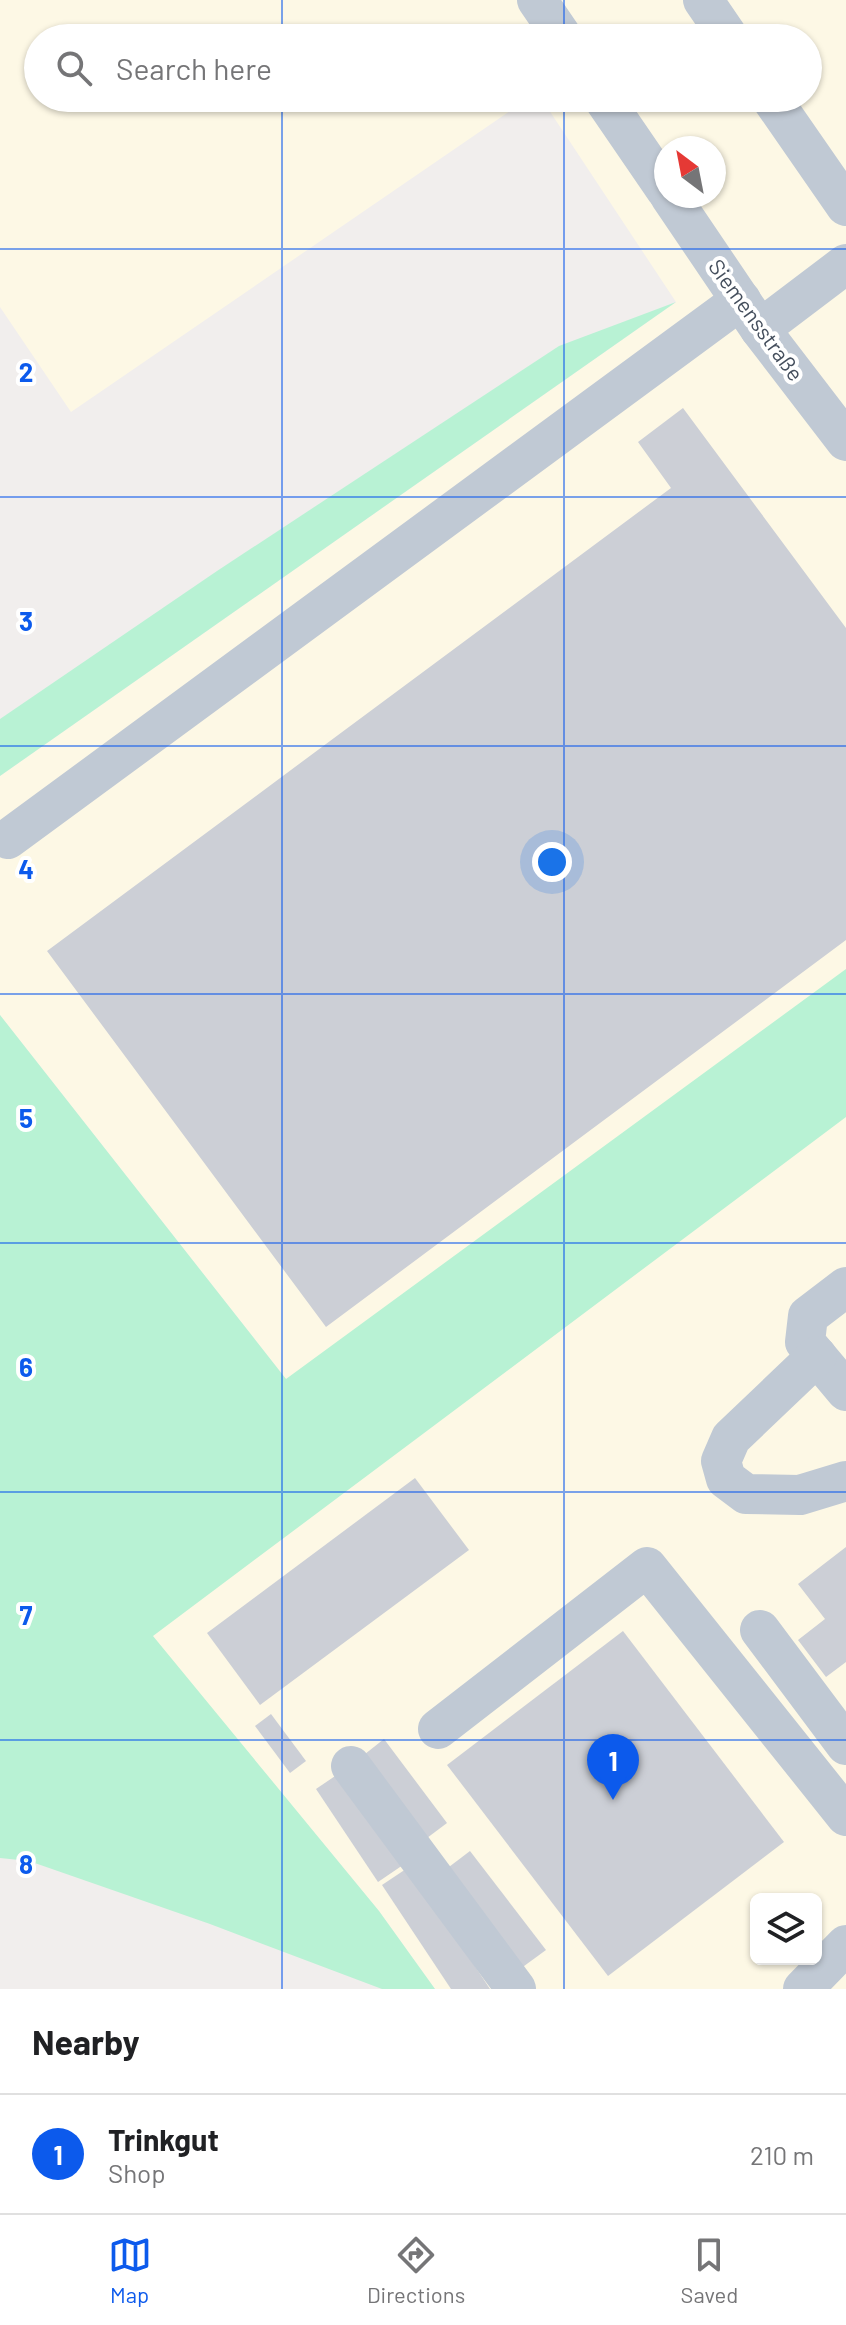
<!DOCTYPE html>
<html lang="en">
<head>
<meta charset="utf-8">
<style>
	:root { --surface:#fff; --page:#f2f2f2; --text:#202124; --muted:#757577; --line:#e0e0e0; --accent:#0c5aec }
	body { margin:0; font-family:Barlow,sans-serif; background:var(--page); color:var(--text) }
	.controls { position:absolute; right:24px; bottom:24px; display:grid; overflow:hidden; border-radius:12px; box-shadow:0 2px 6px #0004 }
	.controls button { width:72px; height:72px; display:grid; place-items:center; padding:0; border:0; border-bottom:2px solid var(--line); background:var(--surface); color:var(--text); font:40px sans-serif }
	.compass { position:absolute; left:654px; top:136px; width:72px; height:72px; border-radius:50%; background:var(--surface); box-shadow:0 2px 6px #0004; rotate:328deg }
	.you { position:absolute; left:552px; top:862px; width:28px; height:28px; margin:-20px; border:6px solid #fff; border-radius:50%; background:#1a73e8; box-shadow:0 0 0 12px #1a73e833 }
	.badge { display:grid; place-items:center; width:52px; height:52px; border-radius:50%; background:var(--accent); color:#fff; font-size:26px; font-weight:700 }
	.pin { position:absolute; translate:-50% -66px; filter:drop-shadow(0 2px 4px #0008) }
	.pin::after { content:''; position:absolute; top:42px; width:28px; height:24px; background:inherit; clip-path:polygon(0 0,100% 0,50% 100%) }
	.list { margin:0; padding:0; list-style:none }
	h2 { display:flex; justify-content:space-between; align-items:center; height:104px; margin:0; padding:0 32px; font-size:34px }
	h2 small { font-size:26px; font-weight:400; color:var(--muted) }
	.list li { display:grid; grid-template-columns:52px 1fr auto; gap:24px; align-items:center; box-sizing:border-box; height:120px; padding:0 32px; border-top:2px solid var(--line) }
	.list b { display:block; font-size:30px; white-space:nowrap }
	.list p { margin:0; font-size:26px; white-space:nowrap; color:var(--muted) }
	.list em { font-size:26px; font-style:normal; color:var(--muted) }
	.icon { flex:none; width:44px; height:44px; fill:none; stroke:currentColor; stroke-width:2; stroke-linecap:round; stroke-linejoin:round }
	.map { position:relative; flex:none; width:846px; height:1989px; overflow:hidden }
	.search { position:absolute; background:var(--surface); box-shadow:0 2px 6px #0004; left:24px; right:24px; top:24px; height:88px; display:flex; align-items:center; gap:20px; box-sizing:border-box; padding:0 28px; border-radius:44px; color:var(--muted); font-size:30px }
	.sheet { height:224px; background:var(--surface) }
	nav { display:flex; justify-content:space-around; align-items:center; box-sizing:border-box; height:112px; border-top:2px solid var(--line); background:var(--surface); font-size:22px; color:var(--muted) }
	nav a { display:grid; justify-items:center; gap:4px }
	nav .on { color:var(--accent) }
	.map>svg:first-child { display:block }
	.commercial { fill:#fdf8e5; fill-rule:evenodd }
	.green { fill:#b8f2d4 }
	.building { fill:#cccfd6 }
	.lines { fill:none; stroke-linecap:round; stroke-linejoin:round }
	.minor { stroke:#c0c9d4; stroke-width:40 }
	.grid { fill:none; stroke:#0c5aec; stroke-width:2; stroke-opacity:0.55 }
	.labels { text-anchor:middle; stroke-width:8; stroke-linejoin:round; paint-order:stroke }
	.street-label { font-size:22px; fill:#454f5d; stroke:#fff }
	.grid-label { font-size:26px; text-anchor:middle; font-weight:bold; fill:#0c5aec; stroke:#fff; stroke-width:8; stroke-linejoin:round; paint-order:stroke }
</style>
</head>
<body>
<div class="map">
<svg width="846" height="1989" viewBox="0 0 846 1989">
	<rect width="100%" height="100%" fill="#f1eeed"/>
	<path class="commercial" d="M0,0H846V1989H435L379,1911L152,1636L286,1379L0,1015V776L676,302L541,98H808V38H38V98H529L71,412L0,307ZM666,148H714V196H666ZM756,1899H816V1959H756Z"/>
	<g class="green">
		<polygon points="676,302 0,776 0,719 217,571 559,346"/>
		<polygon points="846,969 846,1117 153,1636 379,1911 435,1989 382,1989 210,1924 29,1861 0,1858 0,1015 286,1379"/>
	</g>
	<g class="building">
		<polygon points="683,408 846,628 846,940 326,1327 47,951 671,488 638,442"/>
		<polygon points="415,1478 469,1550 260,1705 207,1633"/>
		<polygon points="846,1547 846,1662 826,1677 798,1640 825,1619 798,1584"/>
		<polygon points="623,1631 784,1842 608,1976 447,1765"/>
		<polygon points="271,1714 306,1761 290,1773 255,1726"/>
		<polygon points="384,1739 447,1823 423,1841 360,1758"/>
		<polygon points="341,1772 403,1865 378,1882 316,1789"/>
		<polygon points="470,1851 546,1950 520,1969 445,1870"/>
		<polygon points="409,1867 490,1989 451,1989 382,1885"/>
	</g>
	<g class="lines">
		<g class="minor">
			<polyline points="537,0 563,38"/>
			<polyline points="703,0 729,38"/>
			<polyline points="603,98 666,190"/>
			<polyline points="771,98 846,206"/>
			<polyline points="670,196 760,329 846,441"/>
			<polyline points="760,329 846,264"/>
			<polyline points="8,839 741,300"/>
			<polyline points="846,1287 808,1316 805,1342 846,1391"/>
			<polyline points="817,1356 731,1438 721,1461 726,1479 746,1494 800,1495 846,1481"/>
			<polyline points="760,1630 846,1745"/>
			<polyline points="438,1729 647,1567 846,1816"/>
			<polyline points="351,1766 516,1989"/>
			<polyline points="803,1989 846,1945"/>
		</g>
	</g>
	<path class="grid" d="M282,0V38M564,0V38M282,98V1989M564,98V1989M0,249H846M0,497H846M0,746H846M0,994H846M0,1243H846M0,1492H846M0,1740H846"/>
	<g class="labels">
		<g class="street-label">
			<text transform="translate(756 320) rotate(54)" y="8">Siemensstraße</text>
		</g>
	</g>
	<g class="grid-label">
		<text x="26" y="382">2</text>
		<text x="26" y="631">3</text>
		<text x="26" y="879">4</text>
		<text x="26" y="1128">5</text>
		<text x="26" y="1377">6</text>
		<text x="26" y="1625">7</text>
		<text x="26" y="1874">8</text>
	</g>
</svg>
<div class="controls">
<button><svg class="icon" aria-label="layers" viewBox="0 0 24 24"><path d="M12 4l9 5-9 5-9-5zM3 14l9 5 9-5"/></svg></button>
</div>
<svg class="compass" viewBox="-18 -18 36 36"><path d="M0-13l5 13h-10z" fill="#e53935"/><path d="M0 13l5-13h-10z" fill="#757577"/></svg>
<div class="you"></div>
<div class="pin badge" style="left:613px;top:1800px">1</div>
<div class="search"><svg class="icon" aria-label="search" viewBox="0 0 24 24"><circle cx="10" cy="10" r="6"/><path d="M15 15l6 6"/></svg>Search here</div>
</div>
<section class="sheet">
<h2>Nearby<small></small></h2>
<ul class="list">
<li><span class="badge">1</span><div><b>Trinkgut</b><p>Shop</p></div><em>210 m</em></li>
</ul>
</section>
<nav>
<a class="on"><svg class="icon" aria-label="map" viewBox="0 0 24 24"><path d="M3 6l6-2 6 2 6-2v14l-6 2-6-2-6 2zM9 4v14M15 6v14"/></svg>Map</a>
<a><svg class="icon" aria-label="directions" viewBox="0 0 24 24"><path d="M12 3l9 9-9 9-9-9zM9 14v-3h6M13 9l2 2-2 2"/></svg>Directions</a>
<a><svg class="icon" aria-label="saved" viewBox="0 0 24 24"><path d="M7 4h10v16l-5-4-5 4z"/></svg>Saved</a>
</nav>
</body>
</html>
